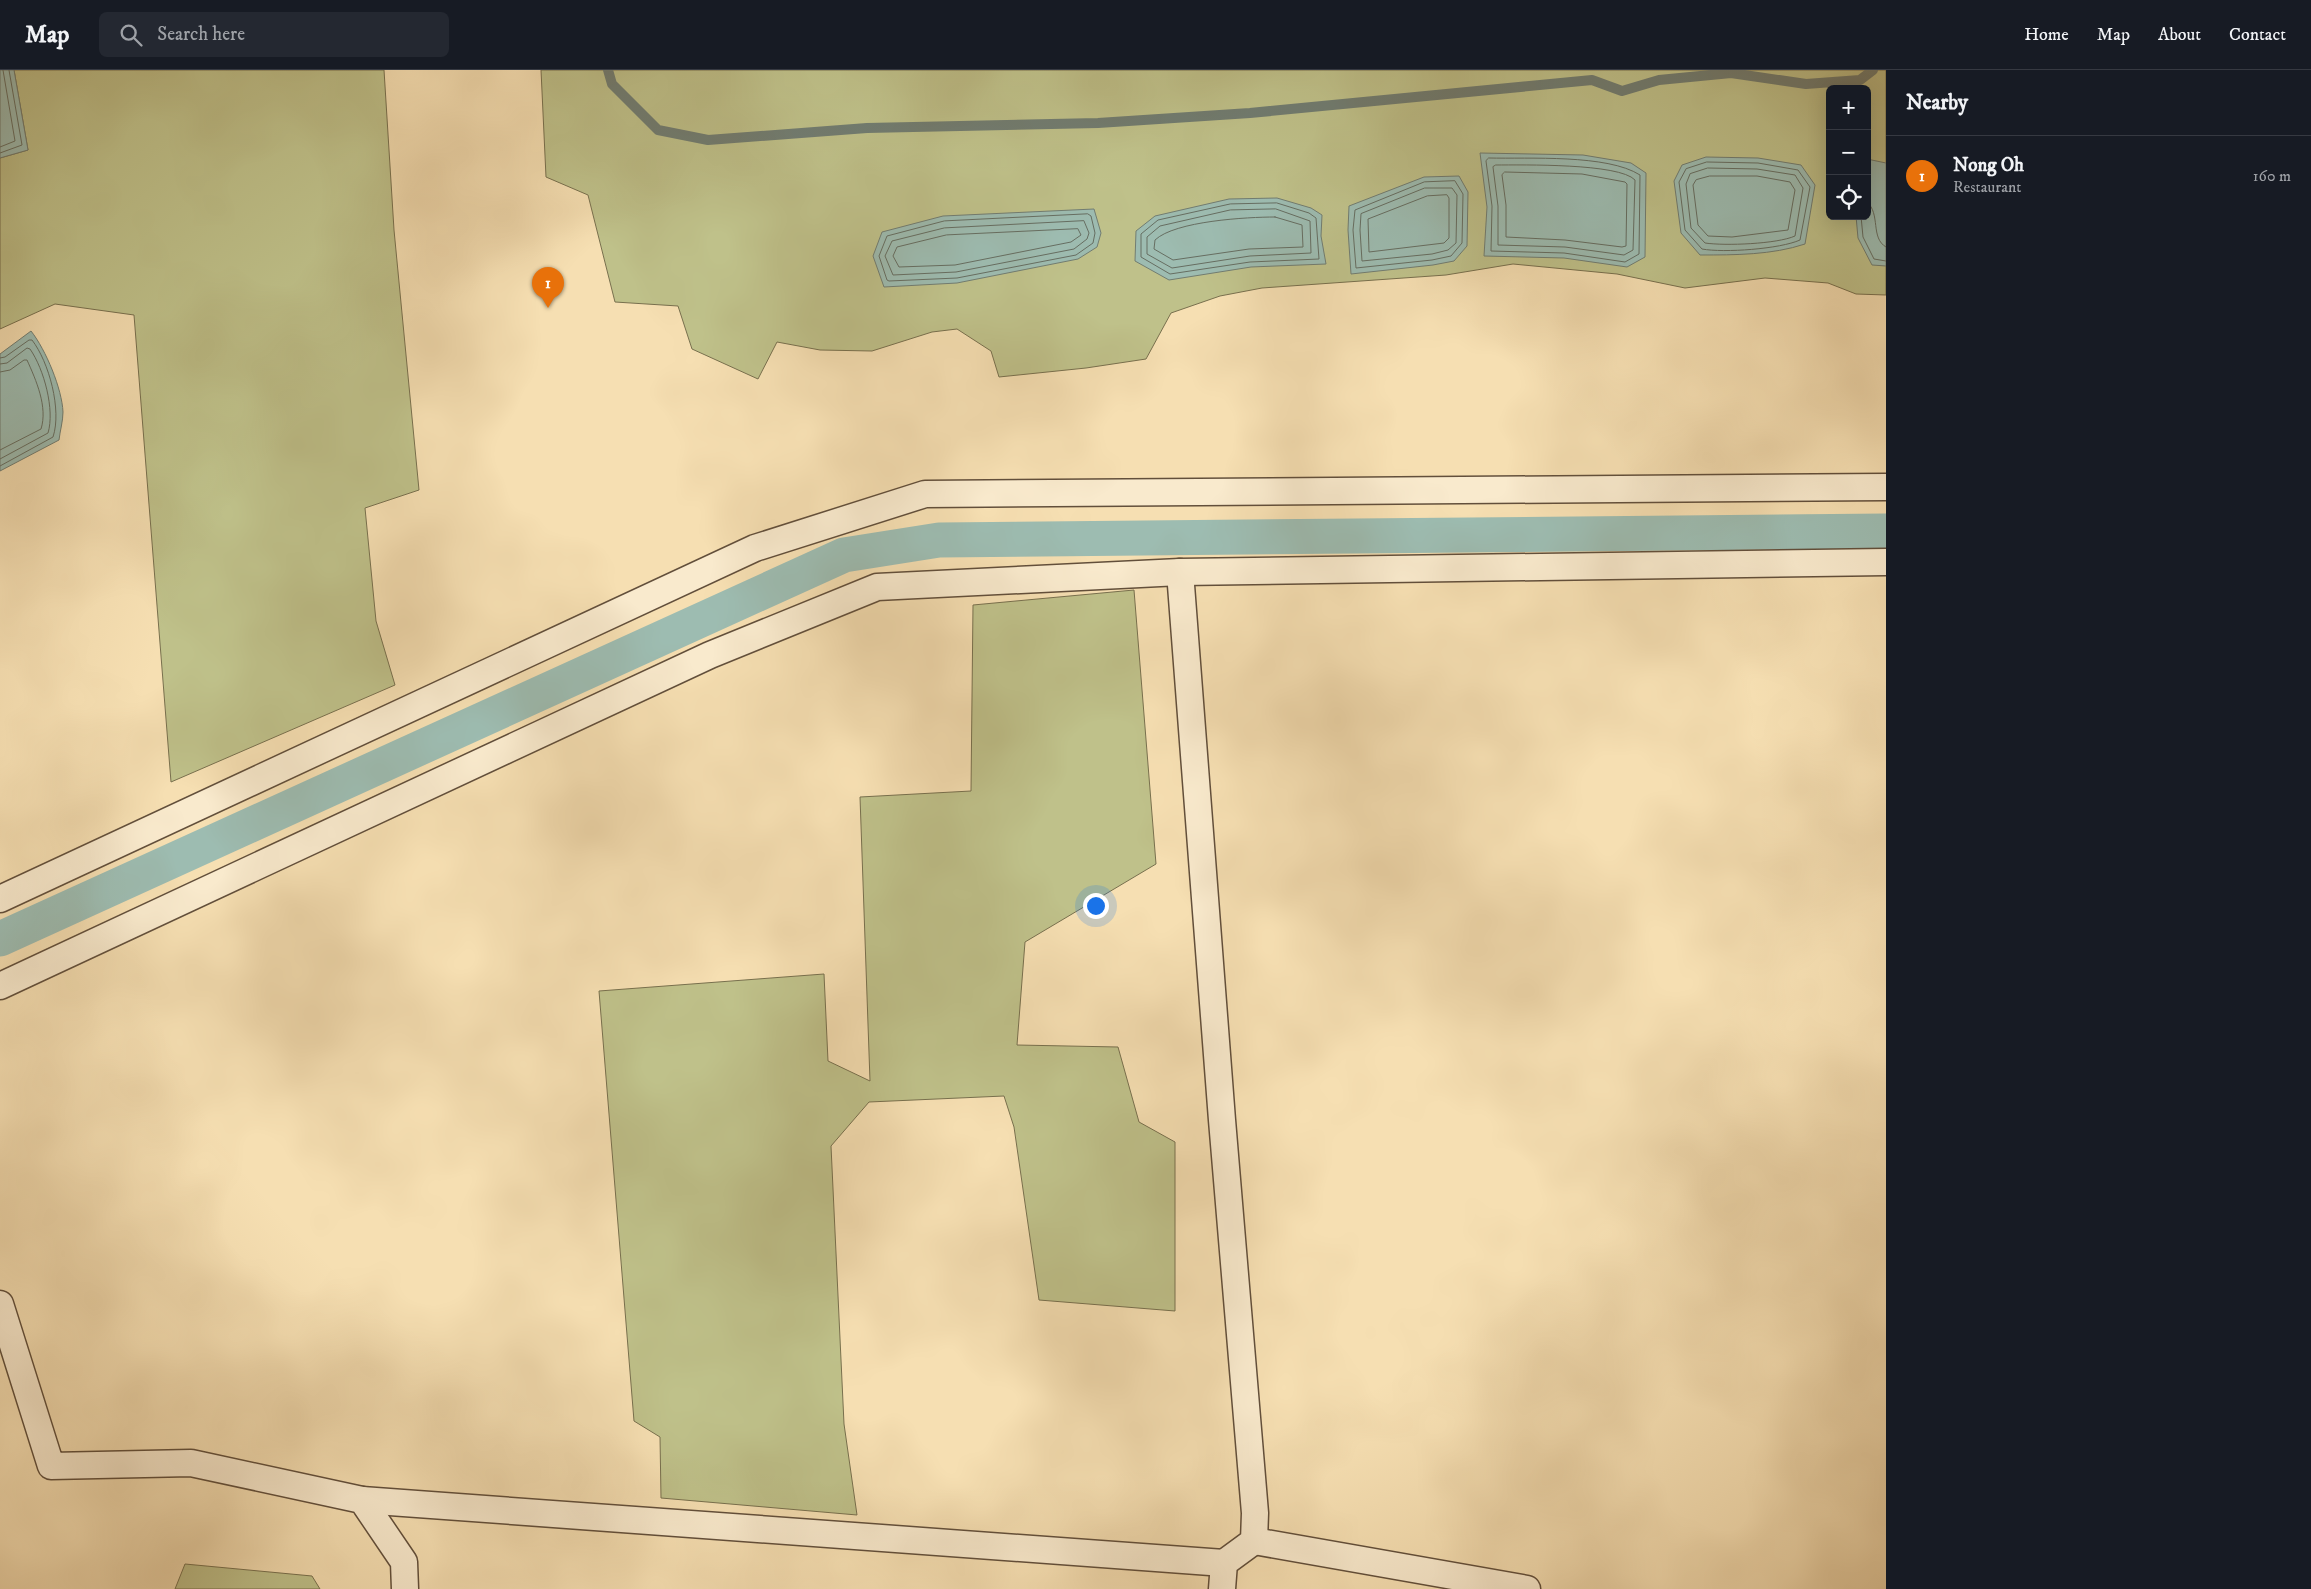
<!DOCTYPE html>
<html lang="en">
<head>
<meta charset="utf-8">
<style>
	:root { --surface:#171b24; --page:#242831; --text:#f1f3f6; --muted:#9ea1a6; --line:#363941; --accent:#c59692 }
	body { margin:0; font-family:"IM FELL DW Pica",serif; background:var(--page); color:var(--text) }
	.controls { position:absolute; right:15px; top:15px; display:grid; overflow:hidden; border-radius:8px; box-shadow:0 5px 20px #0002 }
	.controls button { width:45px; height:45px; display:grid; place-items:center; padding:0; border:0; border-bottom:1px solid var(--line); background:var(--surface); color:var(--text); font:25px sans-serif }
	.you { position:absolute; left:1095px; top:835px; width:18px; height:18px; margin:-12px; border:4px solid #fff; border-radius:50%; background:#1a73e8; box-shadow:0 0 0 8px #1a73e833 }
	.badge { display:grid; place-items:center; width:32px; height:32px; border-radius:50%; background:var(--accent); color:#fff; font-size:16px; font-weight:700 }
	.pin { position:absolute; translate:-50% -41px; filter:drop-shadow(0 1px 2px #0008) }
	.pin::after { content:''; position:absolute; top:26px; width:18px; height:15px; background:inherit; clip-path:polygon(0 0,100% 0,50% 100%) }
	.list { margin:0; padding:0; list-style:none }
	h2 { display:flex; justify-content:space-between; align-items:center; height:65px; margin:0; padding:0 20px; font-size:21px }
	h2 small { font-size:16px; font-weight:400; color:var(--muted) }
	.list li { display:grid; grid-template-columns:32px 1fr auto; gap:15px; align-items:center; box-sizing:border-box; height:80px; padding:0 20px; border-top:1px solid var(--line) }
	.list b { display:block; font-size:19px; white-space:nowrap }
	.list p { margin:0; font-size:16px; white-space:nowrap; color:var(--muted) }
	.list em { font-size:16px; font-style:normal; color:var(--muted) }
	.icon { flex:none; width:28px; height:28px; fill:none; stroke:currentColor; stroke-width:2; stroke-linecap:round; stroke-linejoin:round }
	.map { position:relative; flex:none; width:1886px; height:1519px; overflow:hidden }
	header { display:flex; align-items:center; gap:30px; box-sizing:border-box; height:70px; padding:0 25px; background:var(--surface); border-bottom:1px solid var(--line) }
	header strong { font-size:24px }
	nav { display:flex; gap:28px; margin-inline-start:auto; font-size:18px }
	.search { width:350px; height:45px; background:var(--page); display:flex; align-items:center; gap:12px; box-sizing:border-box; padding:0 18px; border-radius:8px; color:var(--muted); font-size:19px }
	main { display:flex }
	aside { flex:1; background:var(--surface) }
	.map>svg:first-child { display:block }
	.green { fill:#bfc18a; stroke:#78704e; fill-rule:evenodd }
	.water { fill:#9dbcb1; stroke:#717d72 }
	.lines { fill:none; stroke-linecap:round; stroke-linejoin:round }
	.shore { stroke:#666e62; stroke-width:1 }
	.stream { stroke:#717d72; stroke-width:10 }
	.canal { stroke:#9dbcb1; stroke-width:35 }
	.minor-casing { stroke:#624f3b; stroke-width:29 }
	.minor { stroke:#f9eacd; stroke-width:26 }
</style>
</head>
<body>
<header>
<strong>Map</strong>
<div class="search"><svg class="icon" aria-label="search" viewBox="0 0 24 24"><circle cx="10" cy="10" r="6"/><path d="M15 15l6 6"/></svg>Search here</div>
<nav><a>Home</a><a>Map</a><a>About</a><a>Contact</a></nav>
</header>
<main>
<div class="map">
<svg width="1886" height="1519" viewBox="0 0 1886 1519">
	<rect width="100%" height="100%" fill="#f6dfb2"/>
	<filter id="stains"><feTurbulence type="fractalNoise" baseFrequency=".004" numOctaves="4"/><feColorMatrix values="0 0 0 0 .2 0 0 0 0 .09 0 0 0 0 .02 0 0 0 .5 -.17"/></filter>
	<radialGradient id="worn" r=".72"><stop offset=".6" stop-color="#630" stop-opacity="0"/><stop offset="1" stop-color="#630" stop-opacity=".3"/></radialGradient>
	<g class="green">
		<polygon points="14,0 384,0 394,160 419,420 365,438 376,551 395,615 171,712 134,245 55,234 0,259 0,88 28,80"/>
		<path d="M541,0H1886V225L1856,224L1828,213L1765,208L1685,218L1617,204L1513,194L1446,205L1262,218L1220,226L1171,243L1146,289L1086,298L999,307L991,281L957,259L932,262L872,281L820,280L777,272L758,309L692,279L678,236L615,232L588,125L546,107ZM1830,19H1867V146H1830Z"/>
		<polygon points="1134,520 1156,794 1025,872 1017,975 1118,977 1139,1052 1175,1072 1175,1241 1039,1230 1014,1057 1004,1026 869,1032 831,1076 844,1354 857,1445 661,1428 660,1367 634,1351 599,921 824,904 828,991 870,1011 860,727 971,721 973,535"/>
		<polygon points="185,1494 312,1506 320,1519 175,1519"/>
	</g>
	<g class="water">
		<polygon points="0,0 14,0 28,80 0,88"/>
		<polygon points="1480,83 1583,85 1631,93 1646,103 1645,187 1627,197 1564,188 1484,186 1487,137"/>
		<path d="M1706,87L1758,88L1801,95L1815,115L1805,174C1772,185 1735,185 1700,185L1681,163L1674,111L1682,95Z"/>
		<polygon points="1867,89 1886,93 1886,196 1872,195 1858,168 1856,146 1867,146"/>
		<polygon points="1459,106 1468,122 1467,176 1454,191 1433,195 1351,204 1348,160 1349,136 1424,107"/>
		<polygon points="1277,128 1311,138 1322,145 1321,166 1326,194 1251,197 1169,210 1135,191 1136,161 1155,146 1229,129"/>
		<polygon points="1094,139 1101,163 1097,177 1078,189 957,213 884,217 873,186 882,162 943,146"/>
		<path d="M31,261C46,280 62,319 63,342C63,351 60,361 59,370L0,401V284Z"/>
	</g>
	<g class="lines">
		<g class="shore">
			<polyline points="0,77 15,71 3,0"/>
			<polyline points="0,83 22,75 9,0"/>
			<path d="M1489,88C1529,89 1607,84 1640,105L1639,184L1625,192L1564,183L1491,181L1492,136L1486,91Z"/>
			<path d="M1707,92L1758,93L1798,100L1810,117L1800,170C1780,179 1724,183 1702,179L1685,160L1679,112L1686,99Z"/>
			<path d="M1496,95C1522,95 1619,93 1635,110L1633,180L1624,185L1565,177L1498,175V136L1493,97Z"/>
			<path d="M1708,98L1757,99L1795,105L1803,118L1795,166C1777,174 1725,176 1705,173L1691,158L1686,114L1690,104Z"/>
			<polygon points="1505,102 1582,104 1625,112 1627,114 1626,176 1622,177 1565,170 1506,167 1506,135 1502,105"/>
			<polygon points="1710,106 1757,106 1790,112 1795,120 1788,160 1732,167 1708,166 1698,155 1693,115 1696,110"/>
			<polygon points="1455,111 1463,124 1462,173 1451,186 1432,190 1356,198 1353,160 1355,140 1424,112"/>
			<polygon points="1425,118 1452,118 1457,125 1456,173 1448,180 1432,184 1362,191 1360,160 1361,144"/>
			<polygon points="1447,125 1449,128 1449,168 1444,173 1369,182 1368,149 1427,126"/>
			<path d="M1867,132C1881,144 1870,168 1886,177"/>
			<polygon points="1277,133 1309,143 1316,148 1319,189 1250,192 1170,204 1141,187 1141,164 1158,150 1230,134"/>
			<polygon points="1276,139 1310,151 1311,183 1250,186 1172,198 1147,184 1147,167 1160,156 1230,140"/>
			<polygon points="1088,144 1091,146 1095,163 1093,173 1076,185 957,208 889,211 887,210 879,186 887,166 944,151"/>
			<polyline points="1861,146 1863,167 1874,189 1886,191"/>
			<path d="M1275,147L1302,155L1303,177L1249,179L1173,190L1154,179L1155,170C1175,151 1247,147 1275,147Z"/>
			<polygon points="1084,151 1089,163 1087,169 1074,179 956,202 893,205 885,186 892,171 944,158"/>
			<polygon points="1078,159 1081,165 1071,172 955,195 899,197 893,186 897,177 946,165"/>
			<path d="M0,288L5,287L29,270H32C49,292 62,340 53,367L0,396"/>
			<path d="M0,294L7,293L27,278L30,279C44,299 55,340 48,363L0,389"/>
			<path d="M0,302L10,300L24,290H27C36,310 48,337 41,359L0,380"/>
		</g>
		<polyline class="stream" points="608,0 612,14 658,60 708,70 867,58 1098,53 1250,43 1592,10 1622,21 1659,10 1731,3 1806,14 1860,10 1873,0"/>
		<polyline class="canal" points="0,869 844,485 939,470 1886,461"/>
		<defs>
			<g id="minor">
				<polyline points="1180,502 1222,1050 1255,1443 1254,1471 1224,1493 1222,1519"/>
				<polyline points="0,829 755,478 925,424 1886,417"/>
				<polyline points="0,916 710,585 877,517 1180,502 1886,492"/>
				<polyline points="0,1234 51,1396 191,1393 362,1430 404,1492 405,1519"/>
				<polyline points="362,1430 1224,1493"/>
				<polyline points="1254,1471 1527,1519"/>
			</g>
		</defs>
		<use href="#minor" class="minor-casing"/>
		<use href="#minor" class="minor"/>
	</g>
	<rect width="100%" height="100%" filter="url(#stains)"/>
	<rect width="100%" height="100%" fill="url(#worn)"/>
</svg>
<div class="controls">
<button>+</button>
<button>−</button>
<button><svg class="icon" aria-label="locate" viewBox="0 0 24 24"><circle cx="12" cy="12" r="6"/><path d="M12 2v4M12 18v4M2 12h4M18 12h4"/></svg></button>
</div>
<div class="you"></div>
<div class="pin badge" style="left:548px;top:238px;background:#e8710a">1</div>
</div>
<aside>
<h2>Nearby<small></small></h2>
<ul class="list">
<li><span class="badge" style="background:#e8710a">1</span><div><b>Nong Oh</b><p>Restaurant</p></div><em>160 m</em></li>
</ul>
</aside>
</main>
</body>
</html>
